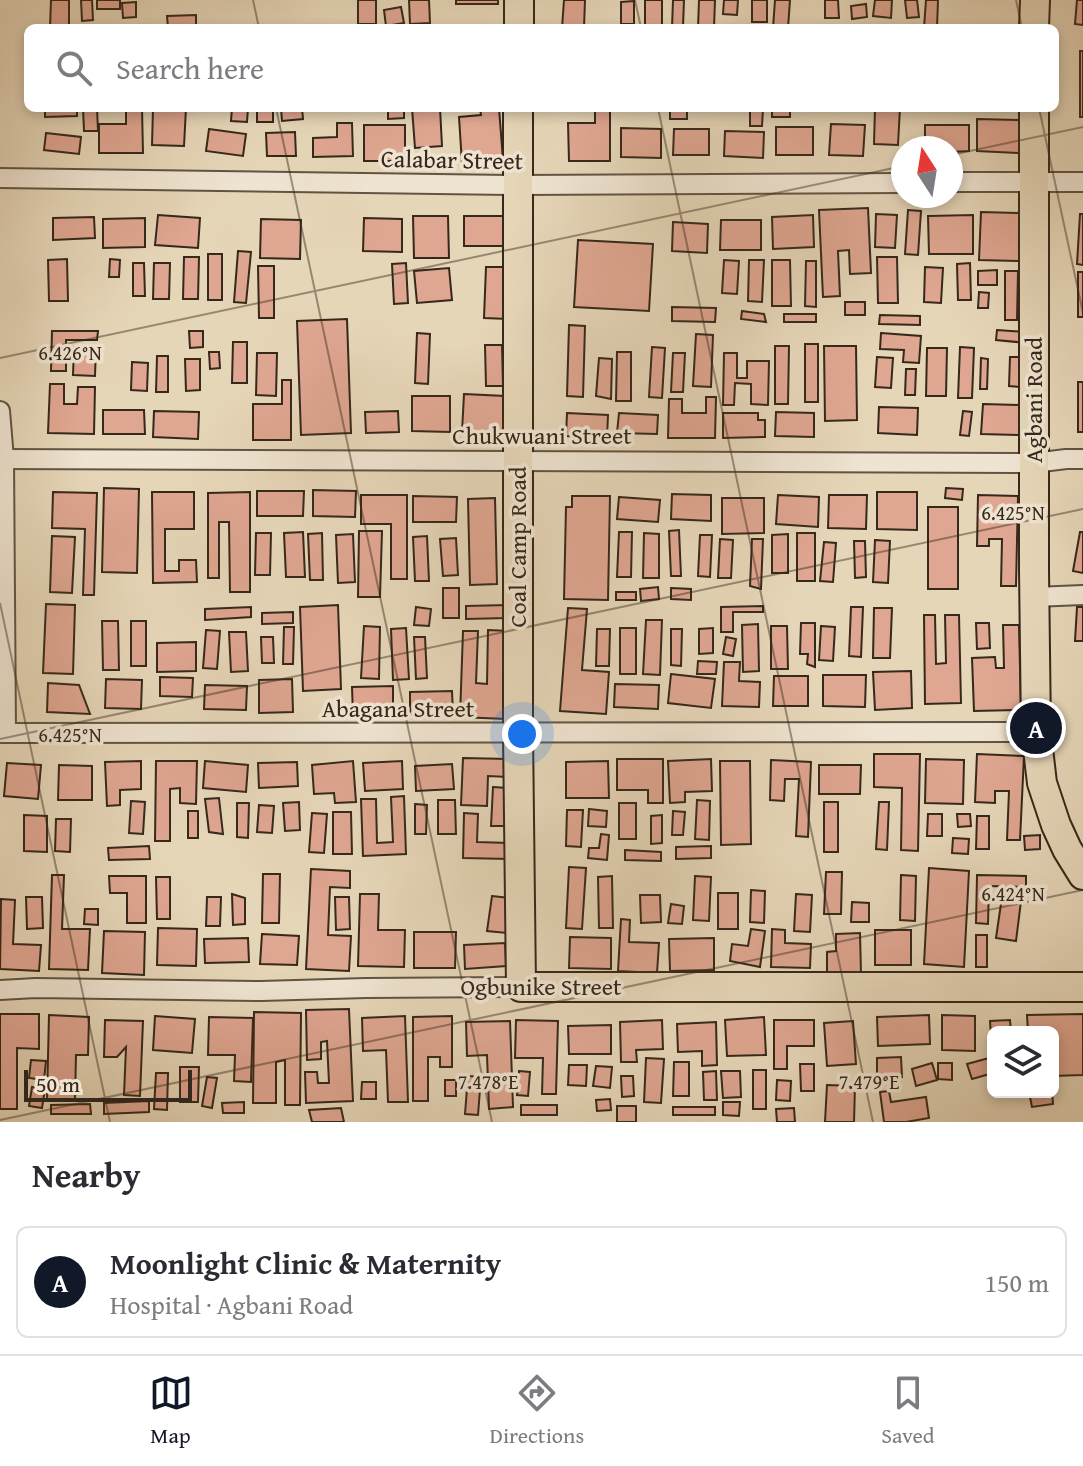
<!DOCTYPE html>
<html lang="en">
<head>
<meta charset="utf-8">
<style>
	:root { --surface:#fff; --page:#f2f2f3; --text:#2b2b33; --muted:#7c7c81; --line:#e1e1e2; --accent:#111827 }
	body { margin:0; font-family:"Gentium Book Plus",serif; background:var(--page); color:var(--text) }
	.controls { position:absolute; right:24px; bottom:24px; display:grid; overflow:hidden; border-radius:12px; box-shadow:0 4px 12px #0003 }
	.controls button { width:72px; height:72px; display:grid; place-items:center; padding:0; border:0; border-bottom:2px solid var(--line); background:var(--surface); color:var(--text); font:40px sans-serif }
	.compass { position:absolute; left:891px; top:136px; width:72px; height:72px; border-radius:50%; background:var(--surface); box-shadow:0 4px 12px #0003; rotate:348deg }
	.scale { position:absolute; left:24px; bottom:20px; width:168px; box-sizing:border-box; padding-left:8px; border:4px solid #36281a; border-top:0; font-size:22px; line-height:28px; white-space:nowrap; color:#36281a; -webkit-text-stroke:6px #efe4d1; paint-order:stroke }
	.you { position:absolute; left:522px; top:734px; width:28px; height:28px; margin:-20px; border:6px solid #fff; border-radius:50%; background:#1a73e8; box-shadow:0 0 0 12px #1a73e833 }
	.badge { display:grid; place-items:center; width:52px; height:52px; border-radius:50%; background:var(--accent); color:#fff; font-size:26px; font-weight:700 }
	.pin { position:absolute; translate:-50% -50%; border:4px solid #fff; box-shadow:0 2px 8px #0006 }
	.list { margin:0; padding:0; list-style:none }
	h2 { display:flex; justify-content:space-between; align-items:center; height:104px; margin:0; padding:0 32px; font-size:34px }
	h2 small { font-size:26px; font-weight:400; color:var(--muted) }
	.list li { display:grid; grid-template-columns:52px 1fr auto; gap:24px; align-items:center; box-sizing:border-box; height:112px; margin:0 16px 16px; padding:0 16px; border:2px solid var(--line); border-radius:12px }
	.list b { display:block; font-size:30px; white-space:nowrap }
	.list p { margin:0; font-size:26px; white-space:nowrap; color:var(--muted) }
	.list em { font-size:26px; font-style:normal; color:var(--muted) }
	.icon { flex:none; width:44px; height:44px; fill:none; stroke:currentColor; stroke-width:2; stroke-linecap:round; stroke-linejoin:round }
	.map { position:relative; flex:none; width:1083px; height:1122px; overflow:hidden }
	.search { position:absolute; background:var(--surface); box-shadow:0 4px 12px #0003; left:24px; right:24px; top:24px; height:88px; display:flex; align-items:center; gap:20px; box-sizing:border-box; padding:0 28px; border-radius:12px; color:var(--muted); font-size:30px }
	.sheet { height:232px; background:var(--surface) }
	nav { display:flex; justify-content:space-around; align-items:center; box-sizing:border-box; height:112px; border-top:2px solid var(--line); background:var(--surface); font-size:22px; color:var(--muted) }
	nav a { display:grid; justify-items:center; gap:4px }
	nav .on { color:var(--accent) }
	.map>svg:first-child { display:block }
	.building { fill:#dfa691; stroke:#36281a; stroke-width:2 }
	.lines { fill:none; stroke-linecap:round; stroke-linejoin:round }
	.minor-casing { stroke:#625442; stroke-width:22 }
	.primary-casing { stroke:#36281a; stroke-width:32 }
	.minor { stroke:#efe4d1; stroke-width:18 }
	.primary { stroke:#e6d6b8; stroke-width:28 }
	.ticks { fill:none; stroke:#36281a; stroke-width:2; stroke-opacity:0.45 }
	.labels { text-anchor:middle; stroke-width:7; stroke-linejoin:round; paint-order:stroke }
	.street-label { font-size:24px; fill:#36281a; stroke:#efe4d1 }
	.ticks-label { font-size:20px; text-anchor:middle; fill:#36281a; stroke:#efe4d1; stroke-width:7; stroke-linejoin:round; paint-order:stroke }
</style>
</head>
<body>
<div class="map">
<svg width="1083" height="1122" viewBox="0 0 1083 1122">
	<rect width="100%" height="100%" fill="#e6d6b8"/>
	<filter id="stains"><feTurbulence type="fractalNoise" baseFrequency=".0025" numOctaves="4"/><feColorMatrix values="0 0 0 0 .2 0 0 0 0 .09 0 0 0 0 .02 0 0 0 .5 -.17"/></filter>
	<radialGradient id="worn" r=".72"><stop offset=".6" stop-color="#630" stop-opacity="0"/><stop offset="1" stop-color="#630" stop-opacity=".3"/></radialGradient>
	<g class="building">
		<polygon points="51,0 69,0 69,28 50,28"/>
		<polygon points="81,0 92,0 93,20 82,21"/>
		<rect x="97" y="0" width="23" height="9"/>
		<rect x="358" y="0" width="18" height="24"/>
		<polygon points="409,0 429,0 430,23 410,24"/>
		<rect x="456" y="0" width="42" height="4"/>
		<polygon points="564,0 585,0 584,28 562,28"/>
		<rect x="645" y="0" width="17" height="28"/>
		<polygon points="673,0 684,0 683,27 698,28 699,0 715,0 714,28 672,28"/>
		<polygon points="724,0 738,0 737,15 723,14"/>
		<rect x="752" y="0" width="15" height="22"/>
		<polygon points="775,0 790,0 788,28 773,28"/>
		<polygon points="825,0 838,0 839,18 825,18"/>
		<polygon points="875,0 892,0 891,18 873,16"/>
		<polygon points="905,0 917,0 919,17 907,18"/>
		<polygon points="926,0 938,0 937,28 924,28"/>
		<polygon points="1077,0 1083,0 1083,25 1075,24"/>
		<polygon points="634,1 634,24 621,24 621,2"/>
		<polygon points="136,2 136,17 123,18 122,3"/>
		<polygon points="866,4 867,17 852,19 851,6"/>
		<polygon points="401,7 404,23 386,26 384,10"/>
		<polygon points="196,15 196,28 168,28 167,16"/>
		<rect x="1080" y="51" width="3" height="66"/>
		<polygon points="45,108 77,108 77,116 45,117"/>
		<polygon points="83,108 97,108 98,131 84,131"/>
		<polygon points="126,108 142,108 143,153 99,153 99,124 126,124"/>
		<polygon points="153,108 186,108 184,146 152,145"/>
		<polygon points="232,108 248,108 247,122 231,121"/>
		<rect x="257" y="108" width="16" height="14"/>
		<polygon points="281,108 302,108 303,119 282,121"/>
		<polygon points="388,108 404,108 404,118 388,119"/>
		<polygon points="412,108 440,108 442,146 415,148"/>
		<polygon points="480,108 499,108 503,160 462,164 459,117 481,115"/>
		<polygon points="595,108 610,108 610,161 569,161 568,123 595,123"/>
		<rect x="670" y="108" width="17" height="11"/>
		<polygon points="750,108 763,108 762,126 750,126"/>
		<rect x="772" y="108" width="18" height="9"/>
		<polygon points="875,108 900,108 898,145 874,144"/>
		<polygon points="977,119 1020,120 1019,153 977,151"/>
		<polygon points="337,123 352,123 353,156 313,157 313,138 337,137"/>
		<polygon points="831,124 865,125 863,156 829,155"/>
		<rect x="364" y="125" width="41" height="36"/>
		<polygon points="925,125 969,125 969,151 951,152 951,148 925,148"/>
		<rect x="776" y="127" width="37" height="28"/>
		<polygon points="621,128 661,129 661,158 621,157"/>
		<polygon points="209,129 246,134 243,156 206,151"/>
		<polygon points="674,129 709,129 709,155 673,155"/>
		<polygon points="725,131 764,132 763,158 724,156"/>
		<polygon points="295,132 296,156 267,156 266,133"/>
		<polygon points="46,133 81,137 79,154 44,150"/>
		<polygon points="868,208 871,273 850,274 849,250 838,251 840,296 823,297 819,210"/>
		<polygon points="908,210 921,211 918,255 905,254"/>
		<polygon points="981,212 1021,213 1019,261 979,260"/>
		<polygon points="876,214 897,215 895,248 875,247"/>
		<polygon points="1080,214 1083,214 1083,265 1077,264"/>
		<polygon points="158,215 200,218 198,248 155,245"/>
		<polygon points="813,215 814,247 773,249 772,217"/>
		<polygon points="973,215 973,254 929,254 928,216"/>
		<polygon points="413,216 448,216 449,258 414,258"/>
		<rect x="464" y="216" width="47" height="30"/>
		<polygon points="94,217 95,238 53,240 53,218"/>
		<polygon points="145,218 145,247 103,248 103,219"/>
		<polygon points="364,218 402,219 402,252 363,251"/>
		<polygon points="261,219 301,220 300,259 260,258"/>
		<polygon points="721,220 761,220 761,250 720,250"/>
		<polygon points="673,222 708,224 707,253 672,251"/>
		<polygon points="578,240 653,244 649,311 574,307"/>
		<polygon points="238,251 251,252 246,303 234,302"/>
		<rect x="208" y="254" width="14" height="46"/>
		<polygon points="184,257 199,257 198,299 183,299"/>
		<polygon points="877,257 897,257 898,303 878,303"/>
		<polygon points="67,259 68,301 49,301 48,260"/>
		<polygon points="110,259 120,260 119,277 109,277"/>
		<polygon points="724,260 739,261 737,294 722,293"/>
		<polygon points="749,260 764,260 762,302 748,301"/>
		<polygon points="772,260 790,260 791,306 772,306"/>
		<polygon points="806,261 816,261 816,307 805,306"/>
		<polygon points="133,263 144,263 145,296 133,296"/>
		<polygon points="154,263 170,263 169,299 153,299"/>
		<polygon points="406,263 408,303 394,304 392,264"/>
		<polygon points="970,263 971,300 958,300 957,264"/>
		<polygon points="258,266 274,266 274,318 259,318"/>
		<polygon points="486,267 510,267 508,319 484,318"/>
		<polygon points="925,267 943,268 941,303 924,302"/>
		<polygon points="449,268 452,300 417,303 414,271"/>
		<polygon points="997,270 997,285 978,285 978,271"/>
		<polygon points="1005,271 1018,271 1017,320 1005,320"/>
		<rect x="1078" y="272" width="5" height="45"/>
		<polygon points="979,292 989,293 988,308 978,308"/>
		<rect x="845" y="302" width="20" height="13"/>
		<polygon points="672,307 716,308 715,322 672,321"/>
		<polygon points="742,311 764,314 766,322 741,319"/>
		<rect x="784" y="314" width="32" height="8"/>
		<polygon points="880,315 920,316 920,325 879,324"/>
		<polygon points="347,319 351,433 301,435 297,321"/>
		<polygon points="569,325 585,326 583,397 567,396"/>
		<polygon points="997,330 1027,332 1027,343 996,340"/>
		<polygon points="52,331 98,331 97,340 66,340 66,371 51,371"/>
		<polygon points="189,331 203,331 203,347 190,348"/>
		<polygon points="417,333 430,334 428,384 415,383"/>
		<polygon points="881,333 921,336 919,363 903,362 904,350 880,349"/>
		<polygon points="696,334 713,335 711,387 693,386"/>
		<polygon points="233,342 247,342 247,383 232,383"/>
		<rect x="805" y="344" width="13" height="58"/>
		<polygon points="485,345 502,345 503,386 486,386"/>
		<polygon points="775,346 789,346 788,404 775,404"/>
		<polygon points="824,346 856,346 857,420 825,421"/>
		<polygon points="74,347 96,347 95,376 73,375"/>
		<polygon points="652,347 665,348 662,398 649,397"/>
		<polygon points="960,347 974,348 972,398 958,398"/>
		<polygon points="927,348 947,348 946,396 926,396"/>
		<polygon points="209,352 219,352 220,368 210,369"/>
		<polygon points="617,352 631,352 631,401 616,401"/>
		<polygon points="257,353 277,353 276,396 256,395"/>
		<polygon points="673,353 685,353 683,392 671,392"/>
		<polygon points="724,353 737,353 737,378 747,378 747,361 769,361 768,405 751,404 751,384 735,383 734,405 723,405"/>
		<polygon points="157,356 168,356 168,392 156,392"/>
		<polygon points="877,357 893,358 891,388 875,387"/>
		<polygon points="1010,357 1021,357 1020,387 1009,386"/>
		<polygon points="599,358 612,359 611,399 596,396"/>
		<polygon points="981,358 988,359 987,389 980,389"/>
		<polygon points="185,359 200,359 200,390 186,391"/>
		<polygon points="132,362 148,363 147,391 131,390"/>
		<polygon points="906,369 916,369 915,395 905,395"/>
		<polygon points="282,380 291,380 291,440 253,440 253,404 282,404"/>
		<rect x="1078" y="382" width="5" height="50"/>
		<polygon points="50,384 64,384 64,404 77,404 78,387 95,387 94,434 48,433"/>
		<polygon points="464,394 505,396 504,433 462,432"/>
		<polygon points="412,396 450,396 450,432 412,431"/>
		<polygon points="706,397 716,397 715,438 668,438 669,399 682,399 682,413 706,413"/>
		<polygon points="983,404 1021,405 1019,435 981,434"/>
		<polygon points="879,407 918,408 917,435 878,433"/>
		<polygon points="103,410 144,410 145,434 103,434"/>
		<polygon points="154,411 199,412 198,439 153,437"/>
		<polygon points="398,411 399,432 366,433 365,412"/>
		<polygon points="963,411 972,412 969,436 960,435"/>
		<polygon points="776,412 814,413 814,437 775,436"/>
		<polygon points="567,413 608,415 607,438 566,436"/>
		<polygon points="619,413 658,415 657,434 617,433"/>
		<polygon points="723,413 758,413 758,420 765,420 765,437 723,438"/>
		<polygon points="104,488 139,489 137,573 102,572"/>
		<polygon points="946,488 963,489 962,500 945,498"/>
		<polygon points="313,490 356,491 355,517 313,516"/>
		<polygon points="257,491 304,491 303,516 257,516"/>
		<polygon points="53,492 97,493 94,595 83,595 85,529 52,528"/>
		<polygon points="152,492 194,492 194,529 165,529 165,571 179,571 179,560 196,560 197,582 153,583"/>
		<polygon points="250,492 250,592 230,592 229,522 219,522 219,578 208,578 208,493"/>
		<polygon points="877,492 917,492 917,530 877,529"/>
		<polygon points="672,494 711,495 711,521 671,519"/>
		<polygon points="361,495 407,495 407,579 391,579 391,524 361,524"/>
		<polygon points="778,495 819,497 818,527 776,524"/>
		<polygon points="829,495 867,495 866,529 828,528"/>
		<polygon points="978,495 1018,496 1016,586 1001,586 1002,539 989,539 989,546 977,546"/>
		<polygon points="413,496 457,497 456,522 413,522"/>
		<polygon points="572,496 610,496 608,600 564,599 566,507 572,507"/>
		<polygon points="619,497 660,500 658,522 617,519"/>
		<polygon points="495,498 497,584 470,585 468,499"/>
		<polygon points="722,498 764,498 764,533 722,534"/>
		<rect x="928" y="507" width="30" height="82"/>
		<polygon points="679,530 681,576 671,576 669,531"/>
		<polygon points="359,531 382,531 380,597 358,597"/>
		<polygon points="303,532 305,577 286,577 284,533"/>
		<polygon points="619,532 632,532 631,577 617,577"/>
		<polygon points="1080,532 1083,532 1083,573 1073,571"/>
		<polygon points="256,533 271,533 270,575 255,575"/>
		<polygon points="322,533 323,580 310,580 308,534"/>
		<polygon points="644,533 659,534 659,578 643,578"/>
		<rect x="797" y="533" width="18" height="48"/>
		<polygon points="353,534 355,582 338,583 336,535"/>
		<polygon points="788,534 788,573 772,573 772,535"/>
		<polygon points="700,535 712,535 710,577 698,576"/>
		<polygon points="52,536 75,537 72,593 50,592"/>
		<polygon points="427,536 429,581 415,581 413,537"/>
		<polygon points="456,538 458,575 443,576 440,539"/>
		<polygon points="720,539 733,540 731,578 718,578"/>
		<polygon points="752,539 763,539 761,589 750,586"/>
		<polygon points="875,540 890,541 888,583 873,582"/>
		<polygon points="854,541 865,541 866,577 855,578"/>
		<polygon points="824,542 836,543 833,582 820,581"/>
		<polygon points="658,587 659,599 641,601 640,589"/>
		<rect x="443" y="588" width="16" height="30"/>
		<polygon points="671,588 691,589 691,600 671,599"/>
		<rect x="616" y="592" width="20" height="8"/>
		<polygon points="46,604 75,605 73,674 43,673"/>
		<polygon points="338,605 341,689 303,691 300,607"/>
		<polygon points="507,605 507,618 466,619 466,606"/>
		<polygon points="763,606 763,612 733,612 733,632 721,632 721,607"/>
		<polygon points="251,607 251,617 205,620 205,609"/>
		<polygon points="416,607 431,609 429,626 414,625"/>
		<polygon points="851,607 863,607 861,657 849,656"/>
		<polygon points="1077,607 1083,607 1083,641 1075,641"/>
		<polygon points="568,608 587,609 582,670 609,672 606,714 560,711"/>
		<polygon points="874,608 892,608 890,658 873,658"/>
		<polygon points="293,612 293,623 262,624 262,613"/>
		<polygon points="924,615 935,615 936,664 946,663 945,615 959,615 961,703 925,704"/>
		<polygon points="646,620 662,620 660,675 643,674"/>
		<polygon points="102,621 118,621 119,670 103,670"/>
		<rect x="131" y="621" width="15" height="45"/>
		<polygon points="801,623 815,623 815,667 807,664 808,654 800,654"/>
		<polygon points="976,623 989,623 990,648 977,649"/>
		<polygon points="758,624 759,671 743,672 742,625"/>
		<polygon points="1003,625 1019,625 1021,710 974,711 972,658 995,657 996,668 1004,668"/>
		<polygon points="364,626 380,627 379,679 361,678"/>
		<polygon points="771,626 787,626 788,669 771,669"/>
		<polygon points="821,626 835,627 833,661 819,660"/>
		<polygon points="284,627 294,627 293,664 283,664"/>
		<polygon points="406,628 409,679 393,680 391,629"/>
		<rect x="620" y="628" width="16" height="46"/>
		<polygon points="713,628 713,653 699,654 699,629"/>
		<polygon points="597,629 610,629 609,666 596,666"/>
		<polygon points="671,629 682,629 681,666 671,665"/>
		<polygon points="206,630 220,631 217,669 203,668"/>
		<polygon points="488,630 509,631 506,719 460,717 463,631 478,631 476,683 487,684"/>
		<polygon points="229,632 246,632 248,671 231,672"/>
		<polygon points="261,637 273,637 274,663 262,663"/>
		<polygon points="414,637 425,637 427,678 416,679"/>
		<polygon points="726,637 736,639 733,656 723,654"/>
		<polygon points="196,642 196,671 157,672 157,643"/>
		<polygon points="698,661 717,662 716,674 697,674"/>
		<polygon points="724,662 740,662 739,681 760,682 759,707 722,706"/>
		<polygon points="911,671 912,708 875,710 873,672"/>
		<polygon points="671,674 715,679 711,708 668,703"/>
		<polygon points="823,675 866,675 865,707 823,706"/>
		<polygon points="774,676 808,676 808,706 773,706"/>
		<polygon points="160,677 193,678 192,697 160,696"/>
		<polygon points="106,679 142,680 141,709 105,708"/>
		<polygon points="292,679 293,712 259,713 259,680"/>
		<polygon points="48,683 79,685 90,714 47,712"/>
		<polygon points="615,684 659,685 658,709 614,707"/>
		<polygon points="205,685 247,686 246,710 204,709"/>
		<polygon points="393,686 393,714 353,715 352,687"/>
		<polygon points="452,691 453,714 410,715 410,692"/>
		<polygon points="874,754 920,754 918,851 901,850 902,788 874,787"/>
		<polygon points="977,754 1024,756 1020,840 1007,840 1009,791 995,791 995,803 975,802"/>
		<polygon points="463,758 509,759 508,777 488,776 487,806 461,805"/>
		<polygon points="617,759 663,759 663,803 648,803 648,790 617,790"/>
		<polygon points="711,759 712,791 685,792 685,802 670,803 668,761"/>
		<polygon points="926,759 964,760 963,804 925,803"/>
		<polygon points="771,760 811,762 808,837 796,836 799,779 785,779 784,801 770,800"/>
		<polygon points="141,761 141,789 120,790 120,805 107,806 105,762"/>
		<polygon points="156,761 197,761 196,804 180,803 180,788 170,789 170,841 155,841"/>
		<polygon points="205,761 248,765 246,792 203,788"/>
		<polygon points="353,761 356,802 335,803 334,793 314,794 312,765"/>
		<polygon points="402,761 403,789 365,791 363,763"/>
		<polygon points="608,761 609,798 566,798 566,762"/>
		<polygon points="720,761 750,761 751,844 721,845"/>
		<polygon points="297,762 298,786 259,788 258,763"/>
		<polygon points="7,763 41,765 38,799 4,796"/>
		<polygon points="452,764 454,789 416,791 415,766"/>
		<polygon points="59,765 92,766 92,800 58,800"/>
		<polygon points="819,765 861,765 860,794 819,794"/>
		<polygon points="493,787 507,788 505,826 491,826"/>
		<polygon points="404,796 406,854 363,856 361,799 376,799 377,843 393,842 391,797"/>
		<polygon points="219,798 223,834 209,832 205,799"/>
		<polygon points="438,800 455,800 456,834 438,834"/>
		<polygon points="697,800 710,801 709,840 695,839"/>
		<polygon points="131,801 145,802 143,834 129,833"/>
		<polygon points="299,802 300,830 285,831 283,803"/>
		<rect x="824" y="802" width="14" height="50"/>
		<polygon points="879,802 889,802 887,850 876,849"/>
		<polygon points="237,803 249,803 248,838 237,837"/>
		<rect x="619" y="803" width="17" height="36"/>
		<polygon points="415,804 427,805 426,834 415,834"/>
		<polygon points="259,805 274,806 272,833 257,832"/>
		<polygon points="589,809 607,811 606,827 588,826"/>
		<polygon points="567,810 583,810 581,847 566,846"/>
		<rect x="188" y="811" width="10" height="27"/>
		<polygon points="673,811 685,812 683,835 672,835"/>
		<polygon points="333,812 351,812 352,854 333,854"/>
		<polygon points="312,813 327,814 324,853 309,852"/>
		<polygon points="464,813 478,814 477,842 511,843 511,859 463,858"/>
		<polygon points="928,814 942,814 942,836 927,836"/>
		<polygon points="957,814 970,814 971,826 958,827"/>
		<polygon points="24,815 47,816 47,852 24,851"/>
		<polygon points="662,815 662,843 651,844 651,816"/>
		<polygon points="977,816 989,816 989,849 976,849"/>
		<polygon points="56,819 71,819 70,852 55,851"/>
		<polygon points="601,834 609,835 607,860 588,858 589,848 599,848"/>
		<polygon points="1040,835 1040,849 1025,850 1024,836"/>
		<polygon points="953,838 969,839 968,854 952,853"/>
		<polygon points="149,846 150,859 109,860 108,848"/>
		<polygon points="711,846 711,858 676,859 676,847"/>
		<polygon points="625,850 661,852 661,861 625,860"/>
		<polygon points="569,867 586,868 582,929 566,928"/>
		<polygon points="929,868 969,871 964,967 924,964"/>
		<polygon points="311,869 350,871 350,888 330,887 328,935 351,936 349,971 306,969"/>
		<polygon points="826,872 842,872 841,914 824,914"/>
		<polygon points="263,874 280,874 279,923 262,923"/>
		<polygon points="52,875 64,875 62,929 90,929 88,970 49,969"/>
		<polygon points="901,875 916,876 915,921 900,920"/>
		<polygon points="977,875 1026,876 1026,887 989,886 988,924 976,923"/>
		<polygon points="109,876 146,876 146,923 127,923 127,893 110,893"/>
		<polygon points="612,876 613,928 599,928 598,877"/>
		<polygon points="695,876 711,877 709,921 693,920"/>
		<polygon points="156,877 170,877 170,919 157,919"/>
		<polygon points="751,890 765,891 764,923 750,922"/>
		<polygon points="1003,890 1022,893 1016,941 996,938"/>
		<rect x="718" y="893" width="20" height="36"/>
		<polygon points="232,894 245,898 245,924 233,925"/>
		<polygon points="360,894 379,894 378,930 405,930 404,967 358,966"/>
		<polygon points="796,894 812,895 810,932 794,931"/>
		<polygon points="640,895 660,895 661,922 641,923"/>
		<polygon points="492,896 510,898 507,933 487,931"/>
		<polygon points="26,897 42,897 43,928 27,929"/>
		<polygon points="207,897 221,897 220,926 206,926"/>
		<polygon points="335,897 349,897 350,929 336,930"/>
		<polygon points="1,899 15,900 13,944 41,945 39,971 0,969"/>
		<polygon points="852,902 869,903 869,922 851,922"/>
		<polygon points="671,904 684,906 682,924 668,923"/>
		<polygon points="85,909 98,909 98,925 84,924"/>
		<polygon points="621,919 630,920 629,942 659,943 657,973 618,971"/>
		<polygon points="158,928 197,929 196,966 157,965"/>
		<polygon points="751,929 765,931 760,967 730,961 732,944 748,946"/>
		<polygon points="772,929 785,930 785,943 811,944 810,968 771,967"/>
		<rect x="875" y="930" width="36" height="35"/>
		<polygon points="104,931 145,932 144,975 102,973"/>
		<polygon points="414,932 456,932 455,968 414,968"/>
		<polygon points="860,933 861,974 827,974 827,952 836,951 836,934"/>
		<polygon points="262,934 299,936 297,965 260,964"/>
		<rect x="976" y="935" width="11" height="32"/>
		<polygon points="570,937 611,938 611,969 569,968"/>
		<polygon points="248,938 249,962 205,963 204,939"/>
		<polygon points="714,938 714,970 670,971 669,939"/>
		<polygon points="505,943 506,966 465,969 464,945"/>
		<polygon points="349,1009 353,1101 306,1103 305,1072 317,1072 318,1083 329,1083 327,1041 321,1042 321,1059 307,1060 306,1010"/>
		<polygon points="254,1012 301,1013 300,1105 285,1105 285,1060 276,1062 276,1103 253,1103"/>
		<polygon points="0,1014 39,1014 39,1049 17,1048 17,1109 0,1109"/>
		<polygon points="1083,1014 1083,1075 1053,1076 1053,1032 1028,1032 1027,1015"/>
		<polygon points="49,1015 89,1017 88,1055 76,1055 75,1100 47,1099"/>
		<polygon points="929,1015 930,1044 878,1046 877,1017"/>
		<polygon points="942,1015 975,1016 975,1051 942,1050"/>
		<polygon points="155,1016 195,1019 192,1053 153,1050"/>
		<polygon points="405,1016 408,1102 388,1102 386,1050 363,1051 362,1018"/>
		<polygon points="452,1016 452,1067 440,1067 440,1057 428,1057 428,1101 413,1101 413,1017"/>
		<polygon points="209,1017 253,1018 251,1082 234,1081 235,1055 208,1055"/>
		<polygon points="764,1017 766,1055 727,1056 725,1020"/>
		<polygon points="105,1020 143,1021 140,1096 124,1095 126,1047 117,1057 104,1057"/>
		<polygon points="516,1020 558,1021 556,1094 542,1094 543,1058 515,1058"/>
		<polygon points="662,1020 663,1049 636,1050 637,1062 621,1062 620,1022"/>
		<polygon points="774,1020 814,1020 814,1046 787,1046 787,1069 774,1069"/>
		<polygon points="1010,1020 1011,1032 993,1032 992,1053 990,1021"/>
		<polygon points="510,1021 513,1107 489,1109 487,1055 467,1056 466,1022"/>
		<polygon points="853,1021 856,1064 827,1066 824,1023"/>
		<polygon points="716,1022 717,1065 702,1066 702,1051 678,1052 677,1024"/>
		<polygon points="611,1025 611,1054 569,1054 568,1026"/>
		<polygon points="901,1057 902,1077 877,1078 877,1058"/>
		<polygon points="646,1058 664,1059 661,1103 644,1102"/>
		<polygon points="989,1058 993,1073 972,1079 967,1064"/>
		<polygon points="31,1060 46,1061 44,1080 29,1078"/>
		<polygon points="674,1062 689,1062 689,1096 673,1096"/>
		<polygon points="932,1063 937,1080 916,1086 912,1069"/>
		<polygon points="938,1063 952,1063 952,1080 938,1079"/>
		<polygon points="800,1064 814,1064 814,1091 801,1091"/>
		<polygon points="569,1065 587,1065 586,1086 568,1085"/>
		<polygon points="596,1066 612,1067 610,1088 593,1086"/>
		<polygon points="180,1067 199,1067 198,1102 180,1102"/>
		<rect x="753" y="1070" width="13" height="39"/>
		<polygon points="519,1071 530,1072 528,1096 517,1095"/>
		<polygon points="716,1071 717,1100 704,1100 703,1072"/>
		<polygon points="721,1071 740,1071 741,1097 723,1098"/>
		<polygon points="156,1073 168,1073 167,1110 154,1109"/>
		<polygon points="468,1076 481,1077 478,1115 465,1114"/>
		<polygon points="621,1076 633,1076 634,1096 622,1097"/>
		<polygon points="207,1077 217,1078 212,1108 202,1106"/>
		<rect x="445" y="1080" width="11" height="16"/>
		<polygon points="777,1080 791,1081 790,1101 776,1100"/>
		<polygon points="362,1082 376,1082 376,1099 361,1099"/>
		<polygon points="827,1085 855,1086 854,1122 825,1122"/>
		<polygon points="32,1087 45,1089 42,1108 29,1106"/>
		<polygon points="889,1091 891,1102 926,1097 929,1118 906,1122 884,1122 880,1092"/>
		<polygon points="1029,1092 1052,1092 1053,1104 1032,1107"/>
		<polygon points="610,1099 611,1110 597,1111 596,1100"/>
		<polygon points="149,1101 149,1112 104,1114 104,1103"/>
		<polygon points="244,1102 244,1113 223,1113 222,1103"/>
		<polygon points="723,1102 740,1102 739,1116 723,1115"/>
		<polygon points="90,1104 91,1114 51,1114 51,1105"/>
		<rect x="521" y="1105" width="36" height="10"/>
		<rect x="617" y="1106" width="19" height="16"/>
		<rect x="673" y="1107" width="42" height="8"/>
		<polygon points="341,1108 344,1122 312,1122 309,1110"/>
		<polygon points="794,1108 795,1122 777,1122 776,1109"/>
	</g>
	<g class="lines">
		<defs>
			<g id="minor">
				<polyline points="0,178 518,185 903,183"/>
				<polyline points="951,182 1083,182"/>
				<polyline points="0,411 4,459 6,733"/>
				<polyline points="0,459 1034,463 1066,459 1083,459"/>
				<polyline points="1034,597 1083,595"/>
				<polyline points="0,733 1036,732"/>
				<polyline points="0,990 36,988 261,991 366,988 521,987"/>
			</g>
			<g id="primary">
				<polyline points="519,28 519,0"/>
				<polyline points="1034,28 1035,0"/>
				<polyline points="518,108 518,733 521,987 1083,987"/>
				<polyline points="1034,108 1034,570 1036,732 1042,783 1056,825 1067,849 1083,875"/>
			</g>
		</defs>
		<use href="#minor" class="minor-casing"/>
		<use href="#primary" class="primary-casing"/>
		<use href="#minor" class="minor"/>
		<use href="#primary" class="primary"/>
	</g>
	<path class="ticks" d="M253,0L259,28M635,0L641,28M1016,0L1022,28M276,108L492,1122M658,108L873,1122M1039,108L1083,313M951,155L1083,127M0,358L903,166M0,603L110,1122M0,739L1083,509M0,1120L1083,890"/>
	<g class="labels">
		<g class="street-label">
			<text transform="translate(452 160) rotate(1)" y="8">Calabar Street</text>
			<text transform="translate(1034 400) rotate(-90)" y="8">Agbani Road</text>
			<text x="542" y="444">Chukwuani Street</text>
			<text transform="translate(518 547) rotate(-90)" y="8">Coal Camp Road</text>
			<text x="398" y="717">Abagana Street</text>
			<text x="541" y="995">Ogbunike Street</text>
		</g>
	</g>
	<g class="ticks-label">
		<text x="70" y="360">6.426°N</text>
		<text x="1013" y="520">6.425°N</text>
		<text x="70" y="742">6.425°N</text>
		<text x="1013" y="901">6.424°N</text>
		<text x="488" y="1089">7.478°E</text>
		<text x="869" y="1089">7.479°E</text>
	</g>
	<rect width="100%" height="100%" filter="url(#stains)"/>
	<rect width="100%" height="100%" fill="url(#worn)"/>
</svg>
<div class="controls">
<button><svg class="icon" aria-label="layers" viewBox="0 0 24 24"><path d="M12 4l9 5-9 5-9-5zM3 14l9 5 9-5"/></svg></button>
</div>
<svg class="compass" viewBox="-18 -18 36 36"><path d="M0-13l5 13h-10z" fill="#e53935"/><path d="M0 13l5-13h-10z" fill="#7c7c81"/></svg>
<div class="scale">50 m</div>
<div class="you"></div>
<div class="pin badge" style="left:1036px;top:728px">A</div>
<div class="search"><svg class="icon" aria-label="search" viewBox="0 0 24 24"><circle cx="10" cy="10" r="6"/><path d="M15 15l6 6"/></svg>Search here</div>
</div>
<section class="sheet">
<h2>Nearby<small></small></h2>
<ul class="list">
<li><span class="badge">A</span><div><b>Moonlight Clinic &amp; Maternity</b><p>Hospital · Agbani Road</p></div><em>150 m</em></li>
</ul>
</section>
<nav>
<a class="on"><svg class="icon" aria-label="map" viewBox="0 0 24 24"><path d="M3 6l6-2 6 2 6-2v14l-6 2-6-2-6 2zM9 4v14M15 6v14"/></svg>Map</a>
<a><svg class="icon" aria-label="directions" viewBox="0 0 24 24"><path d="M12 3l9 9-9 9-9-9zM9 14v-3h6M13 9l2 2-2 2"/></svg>Directions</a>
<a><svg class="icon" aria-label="saved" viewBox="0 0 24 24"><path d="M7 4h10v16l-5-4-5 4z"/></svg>Saved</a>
</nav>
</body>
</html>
